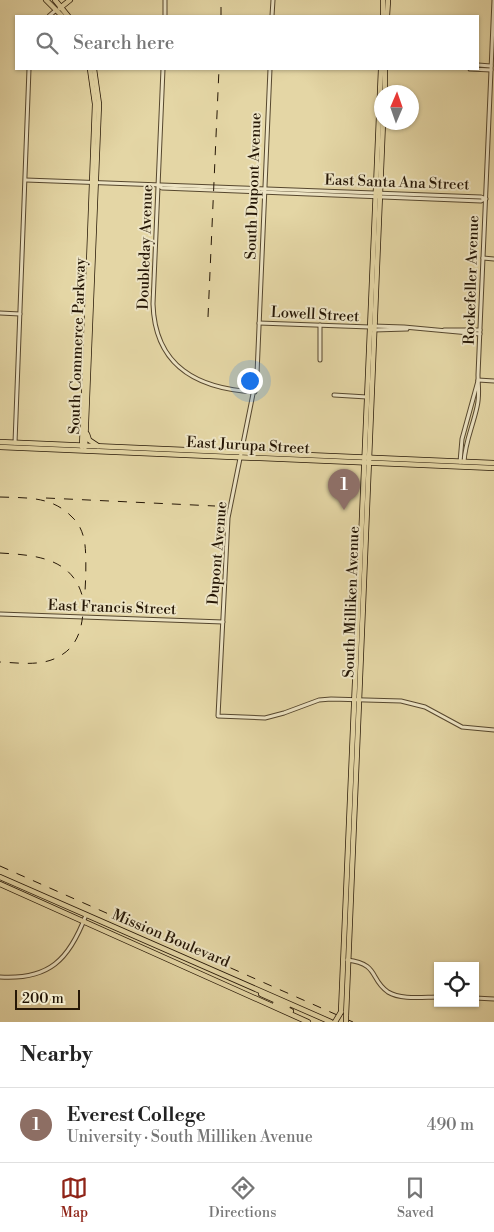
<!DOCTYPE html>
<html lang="en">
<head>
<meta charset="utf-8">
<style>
	:root { --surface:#fff; --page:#f2f2f2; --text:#222; --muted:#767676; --line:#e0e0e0; --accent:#8f2418 }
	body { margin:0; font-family:"Libre Bodoni",serif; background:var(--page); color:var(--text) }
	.controls { position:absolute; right:15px; bottom:15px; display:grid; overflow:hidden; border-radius:0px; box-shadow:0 1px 4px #0004 }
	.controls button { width:45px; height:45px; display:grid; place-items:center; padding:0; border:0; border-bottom:1px solid var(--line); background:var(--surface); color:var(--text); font:25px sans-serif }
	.compass { position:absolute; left:374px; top:85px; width:45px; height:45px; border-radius:50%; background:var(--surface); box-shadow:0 1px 4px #0004; rotate:2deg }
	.scale { position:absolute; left:15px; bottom:12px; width:65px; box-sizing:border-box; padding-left:5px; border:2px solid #261706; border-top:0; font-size:14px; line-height:18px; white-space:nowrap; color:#261706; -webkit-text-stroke:4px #ede4c4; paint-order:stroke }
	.you { position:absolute; left:249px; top:380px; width:18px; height:18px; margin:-12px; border:4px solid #fff; border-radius:50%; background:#1a73e8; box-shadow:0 0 0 8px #1a73e833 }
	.badge { display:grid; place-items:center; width:32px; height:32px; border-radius:50%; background:var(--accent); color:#fff; font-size:16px; font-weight:700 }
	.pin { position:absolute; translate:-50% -41px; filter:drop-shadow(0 1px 2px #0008) }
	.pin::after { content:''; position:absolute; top:26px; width:18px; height:15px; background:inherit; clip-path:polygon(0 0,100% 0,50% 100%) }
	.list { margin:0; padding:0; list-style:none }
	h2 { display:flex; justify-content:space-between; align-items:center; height:65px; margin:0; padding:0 20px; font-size:21px }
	h2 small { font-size:16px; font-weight:400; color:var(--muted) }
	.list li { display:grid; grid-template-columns:32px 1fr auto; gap:15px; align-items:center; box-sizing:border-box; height:75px; padding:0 20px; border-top:1px solid var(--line) }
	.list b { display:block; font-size:19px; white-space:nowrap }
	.list p { margin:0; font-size:16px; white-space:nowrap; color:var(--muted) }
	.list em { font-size:16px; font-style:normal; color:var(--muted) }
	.icon { flex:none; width:28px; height:28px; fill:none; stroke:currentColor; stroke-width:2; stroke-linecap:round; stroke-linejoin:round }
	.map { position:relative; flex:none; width:494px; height:1022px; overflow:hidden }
	.search { position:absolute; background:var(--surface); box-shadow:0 1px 4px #0004; left:15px; right:15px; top:15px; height:55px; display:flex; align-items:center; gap:12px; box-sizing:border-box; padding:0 18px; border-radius:0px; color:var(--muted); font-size:19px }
	.sheet { height:140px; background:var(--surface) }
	nav { display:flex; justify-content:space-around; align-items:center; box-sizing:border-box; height:70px; border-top:1px solid var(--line); background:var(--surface); font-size:14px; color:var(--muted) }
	nav a { display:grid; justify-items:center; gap:2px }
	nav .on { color:var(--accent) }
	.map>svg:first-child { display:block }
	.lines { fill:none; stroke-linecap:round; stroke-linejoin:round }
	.minor-casing { stroke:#56472e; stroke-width:5 }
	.major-casing { stroke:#261706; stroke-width:6 }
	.minor { stroke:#ede4c4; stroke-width:3 }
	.major { stroke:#e4d6a5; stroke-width:4.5 }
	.rail { stroke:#261706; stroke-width:1; stroke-dasharray:9 9; stroke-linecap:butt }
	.major-bridge-casing { stroke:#261706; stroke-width:6; stroke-linecap:butt }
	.major-bridge { stroke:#e4d6a5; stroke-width:4.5 }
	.labels { text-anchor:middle; stroke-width:4; stroke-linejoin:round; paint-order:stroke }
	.street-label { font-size:15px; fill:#261706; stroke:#ede4c4 }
</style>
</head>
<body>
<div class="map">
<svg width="494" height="1022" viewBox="0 0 494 1022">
	<rect width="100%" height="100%" fill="#e4d6a5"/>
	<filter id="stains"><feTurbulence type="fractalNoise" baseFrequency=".004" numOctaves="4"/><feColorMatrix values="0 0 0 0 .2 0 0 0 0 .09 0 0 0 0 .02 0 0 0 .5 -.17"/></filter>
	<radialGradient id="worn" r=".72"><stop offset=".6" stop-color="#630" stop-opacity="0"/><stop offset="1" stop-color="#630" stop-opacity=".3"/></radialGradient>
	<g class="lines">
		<defs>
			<g id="minor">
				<polyline points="49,16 56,10"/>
				<polyline points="165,16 165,0"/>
				<polyline points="272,16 273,0"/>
				<polyline points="478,65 491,66"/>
				<path d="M163,69L153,304C155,367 198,389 255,392"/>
				<polyline points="270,69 257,374 228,518 218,716 265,718 284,713 319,700 331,699 401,701 425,707 462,727 494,730"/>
				<polyline points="470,69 491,70"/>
				<polyline points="26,180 481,197 486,199"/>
				<polyline points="158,185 162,188 481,201 485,199"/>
				<polyline points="483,258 494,259"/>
				<polyline points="0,313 20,314"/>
				<polyline points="259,323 370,327 374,330 407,329"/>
				<polyline points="373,326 404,327 480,334"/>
				<polyline points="444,330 480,330"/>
				<polyline points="320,360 320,325"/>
				<polyline points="478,380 494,381"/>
				<polyline points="334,395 367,397"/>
				<polyline points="15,443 29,69"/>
				<polyline points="460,462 462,439 478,381"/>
				<path d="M464,462C465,442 473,426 477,407C480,395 478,386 478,375L494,0"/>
				<polyline points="0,614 223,622"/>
				<path d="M347,960C380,964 369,979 388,992C401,1000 423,997 438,997"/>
				<path d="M0,977C49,980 69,960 86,915"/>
				<polyline points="475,998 494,999"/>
			</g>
			<g id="major">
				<polyline points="46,0 62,16"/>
				<polyline points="55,0 68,16"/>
				<polyline points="60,8 70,0"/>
				<polyline points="383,16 383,0"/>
				<polyline points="387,16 388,0"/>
				<polyline points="385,92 385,69"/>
				<polyline points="87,434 89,440 98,446"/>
				<polyline points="0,442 494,463"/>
				<polyline points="0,447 494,468"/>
				<polyline points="82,447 95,104 90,69"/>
				<polyline points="85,447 99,104 94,69"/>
				<polyline points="0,877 331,1022"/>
				<polyline points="0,884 308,1022"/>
				<polyline points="261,994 288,1006"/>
				<polyline points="275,1004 291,1011"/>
				<polyline points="341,1012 381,69"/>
				<polyline points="346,1016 383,122"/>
			</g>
		</defs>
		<use href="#minor" class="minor-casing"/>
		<use href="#major" class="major-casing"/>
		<use href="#minor" class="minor"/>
		<use href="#major" class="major"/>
		<g class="rail">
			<polyline points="221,16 221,0"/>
			<polyline points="208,317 219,69"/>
			<path d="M0,497C26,498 51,496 71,516C78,522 82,530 84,539C88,555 85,614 80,630C77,640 71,649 63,654C45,667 21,663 0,662"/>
			<polyline points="46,498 215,506"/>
			<path d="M0,553C33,555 71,557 82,595"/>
			<polyline points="0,866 353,1022"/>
		</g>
		<defs>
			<g id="major-bridge">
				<polyline points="335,1022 341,1012"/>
				<polyline points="346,1022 346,1016"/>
			</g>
		</defs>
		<use href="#major-bridge" class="major-bridge-casing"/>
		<use href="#major-bridge" class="major-bridge"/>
	</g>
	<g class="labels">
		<g class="street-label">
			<text transform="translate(397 182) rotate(2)" y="5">East Santa Ana Street</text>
			<text transform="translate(253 186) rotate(-88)" y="5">South Dupont Avenue</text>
			<text transform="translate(145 247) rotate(-88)" y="5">Doubleday Avenue</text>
			<text transform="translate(471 280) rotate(-88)" y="5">Rockefeller Avenue</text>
			<text transform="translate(315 314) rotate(3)" y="5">Lowell Street</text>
			<text transform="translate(77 346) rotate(-88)" y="5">South Commerce Parkway</text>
			<text transform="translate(248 445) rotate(3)" y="5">East Jurupa Street</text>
			<text transform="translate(217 553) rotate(-85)" y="5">Dupont Avenue</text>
			<text transform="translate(351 602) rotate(-88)" y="5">South Milliken Avenue</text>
			<text transform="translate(112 607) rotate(2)" y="5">East Francis Street</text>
			<text transform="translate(171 938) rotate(23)" y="5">Mission Boulevard</text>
		</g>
	</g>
	<rect width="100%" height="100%" filter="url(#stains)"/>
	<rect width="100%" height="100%" fill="url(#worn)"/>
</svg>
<div class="controls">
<button><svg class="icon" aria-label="locate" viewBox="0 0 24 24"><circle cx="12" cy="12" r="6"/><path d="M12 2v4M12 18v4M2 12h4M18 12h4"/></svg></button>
</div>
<svg class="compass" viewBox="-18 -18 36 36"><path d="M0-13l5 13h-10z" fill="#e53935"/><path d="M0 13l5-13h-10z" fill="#767676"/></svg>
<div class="scale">200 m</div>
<div class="you"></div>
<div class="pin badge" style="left:344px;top:510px;background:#8d6e63">1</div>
<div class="search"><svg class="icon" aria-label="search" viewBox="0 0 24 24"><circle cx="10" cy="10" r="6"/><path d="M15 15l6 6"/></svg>Search here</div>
</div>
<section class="sheet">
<h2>Nearby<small></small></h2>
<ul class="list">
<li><span class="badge" style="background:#8d6e63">1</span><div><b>Everest College</b><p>University · South Milliken Avenue</p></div><em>490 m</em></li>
</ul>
</section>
<nav>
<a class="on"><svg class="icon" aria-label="map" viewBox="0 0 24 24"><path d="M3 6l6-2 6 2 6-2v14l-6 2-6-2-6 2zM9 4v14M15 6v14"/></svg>Map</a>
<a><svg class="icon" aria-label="directions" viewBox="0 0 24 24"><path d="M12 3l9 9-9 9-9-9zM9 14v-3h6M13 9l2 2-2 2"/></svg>Directions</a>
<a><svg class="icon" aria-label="saved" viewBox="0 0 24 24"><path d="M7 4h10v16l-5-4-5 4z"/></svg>Saved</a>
</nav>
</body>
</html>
